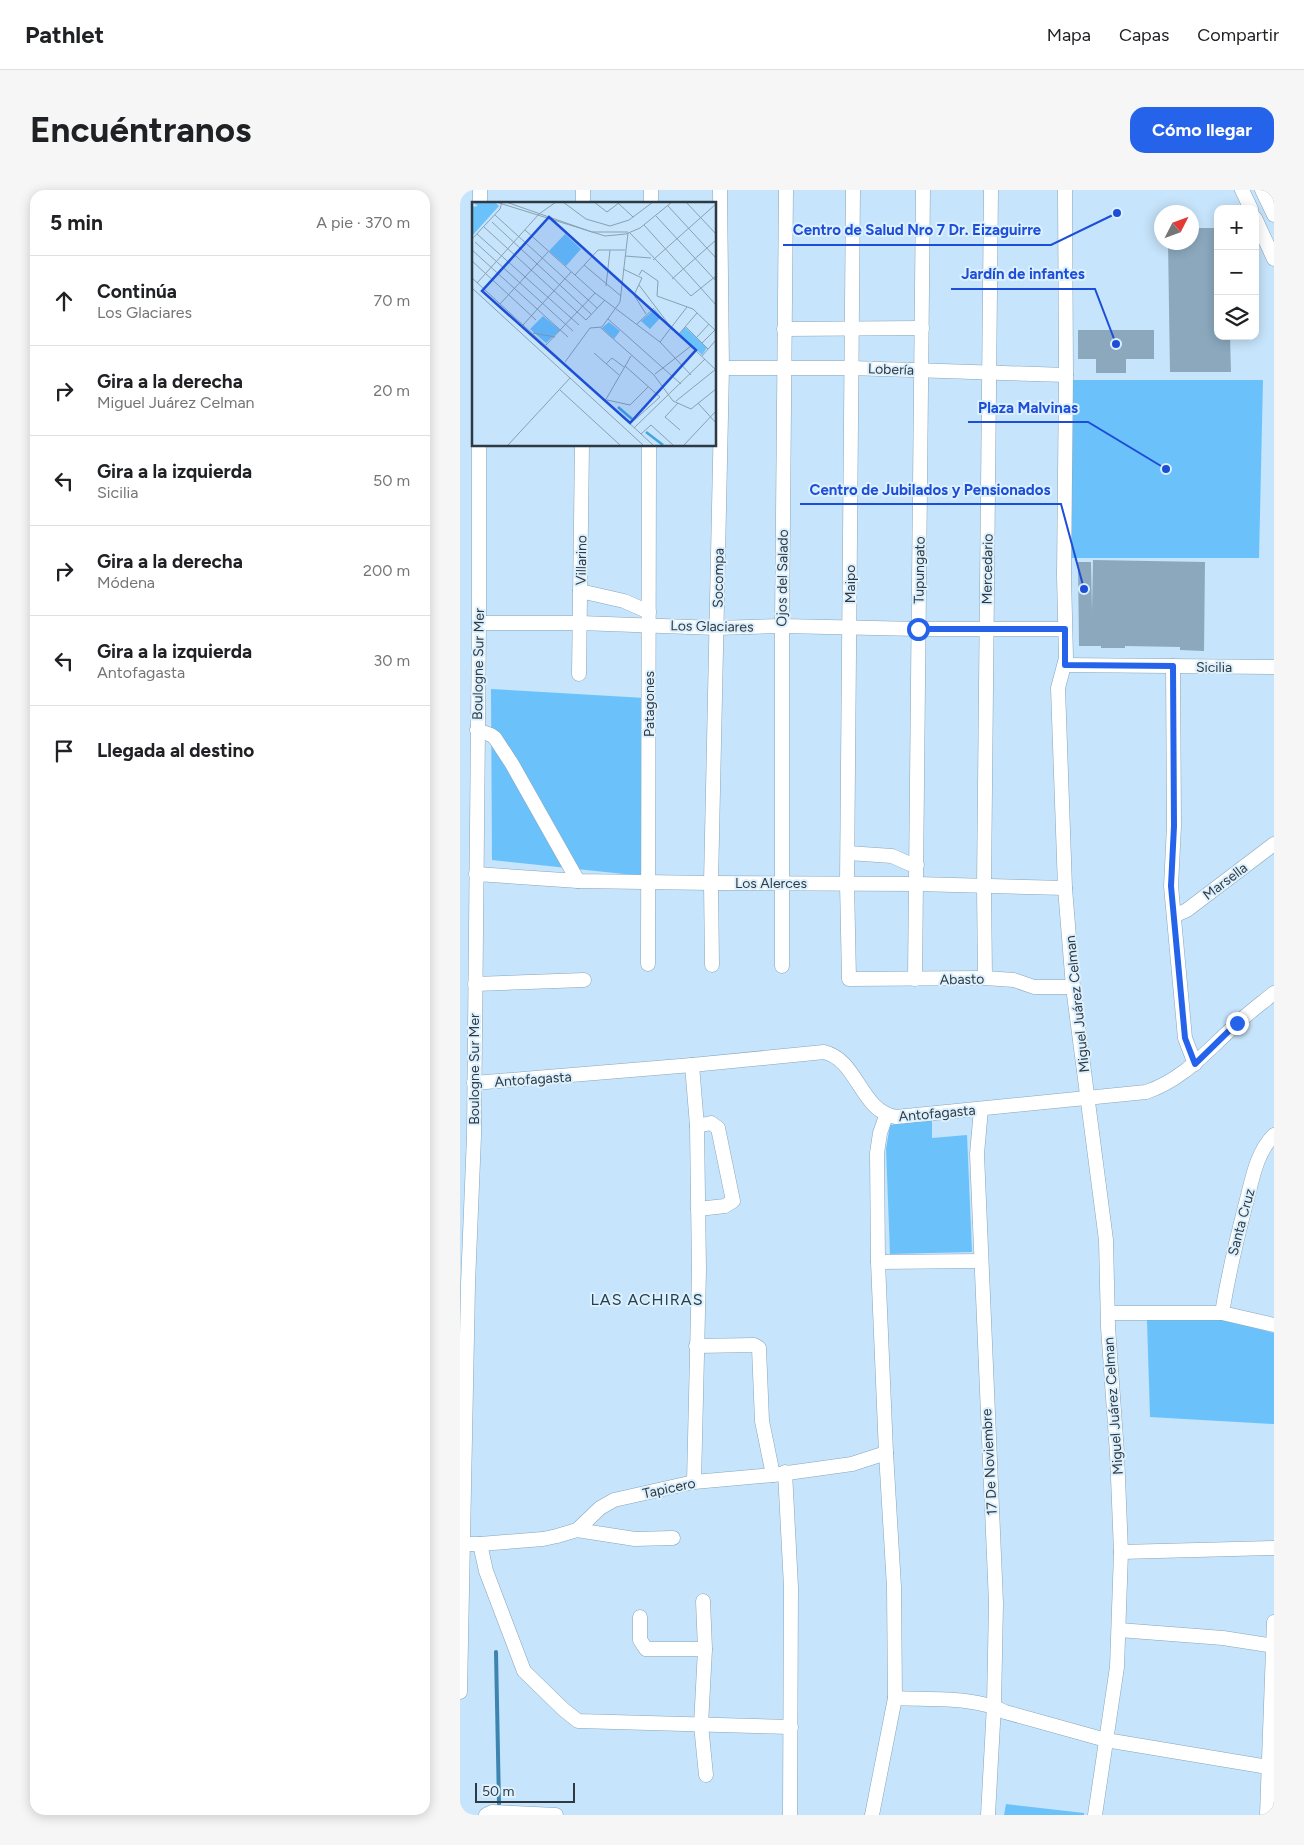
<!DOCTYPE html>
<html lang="es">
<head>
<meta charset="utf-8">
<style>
	:root { --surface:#fff; --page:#f6f6f6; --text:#202124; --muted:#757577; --line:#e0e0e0; --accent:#2563eb }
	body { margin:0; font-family:Figtree,sans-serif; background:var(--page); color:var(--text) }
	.controls { position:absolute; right:15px; top:15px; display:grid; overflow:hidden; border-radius:10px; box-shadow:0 2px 12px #0003 }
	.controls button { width:45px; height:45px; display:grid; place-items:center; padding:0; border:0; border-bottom:1px solid var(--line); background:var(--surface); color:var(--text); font:25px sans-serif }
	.compass { position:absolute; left:694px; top:15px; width:45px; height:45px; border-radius:50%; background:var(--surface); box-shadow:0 2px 12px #0003; rotate:48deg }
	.scale { position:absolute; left:15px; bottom:12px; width:100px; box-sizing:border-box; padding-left:5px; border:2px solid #2e3a43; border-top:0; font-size:14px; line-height:18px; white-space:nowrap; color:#2e3a43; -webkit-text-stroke:4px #ddf0fd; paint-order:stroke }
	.stop { position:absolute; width:15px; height:15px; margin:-11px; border:4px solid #2563eb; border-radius:50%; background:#fff }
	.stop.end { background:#2563eb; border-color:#fff; box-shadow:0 1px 5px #0008 }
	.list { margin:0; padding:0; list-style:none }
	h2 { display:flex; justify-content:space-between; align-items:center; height:65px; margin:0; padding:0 20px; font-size:21px }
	h2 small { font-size:16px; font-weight:400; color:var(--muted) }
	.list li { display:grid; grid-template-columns:32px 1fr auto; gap:15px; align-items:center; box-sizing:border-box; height:90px; padding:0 20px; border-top:1px solid var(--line) }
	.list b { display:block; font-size:19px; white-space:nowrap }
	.list p { margin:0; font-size:16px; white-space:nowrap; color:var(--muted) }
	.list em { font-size:16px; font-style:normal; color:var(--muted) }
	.icon { flex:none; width:28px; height:28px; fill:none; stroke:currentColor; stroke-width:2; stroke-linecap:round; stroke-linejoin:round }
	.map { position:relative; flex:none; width:814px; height:1625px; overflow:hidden; border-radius:15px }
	header { display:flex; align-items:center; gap:30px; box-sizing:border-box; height:70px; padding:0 25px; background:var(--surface); border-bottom:1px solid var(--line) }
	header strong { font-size:24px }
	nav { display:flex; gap:28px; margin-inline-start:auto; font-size:18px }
	.intro { display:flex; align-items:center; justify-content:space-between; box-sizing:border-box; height:120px; padding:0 30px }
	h1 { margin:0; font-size:35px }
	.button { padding:12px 22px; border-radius:15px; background:var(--accent); color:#fff; font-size:18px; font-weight:700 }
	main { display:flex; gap:30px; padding:0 30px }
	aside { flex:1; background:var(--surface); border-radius:15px; box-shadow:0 2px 12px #0003 }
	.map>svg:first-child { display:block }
	.green { fill:#6bc2fb }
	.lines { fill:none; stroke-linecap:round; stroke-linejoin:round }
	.stream { stroke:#3d84b1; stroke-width:4 }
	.building { fill:#8ba8bd }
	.minor-casing { stroke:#88a5ba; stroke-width:15 }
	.minor { stroke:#fff; stroke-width:14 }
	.route { stroke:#2563eb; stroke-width:6 }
	.labels { text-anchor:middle; stroke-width:4; stroke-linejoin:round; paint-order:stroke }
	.street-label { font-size:14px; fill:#2e3a43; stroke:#ddf0fd }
	.quarter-label { font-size:16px; letter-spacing:1px; fill:#274153; stroke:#ddf0fd }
	.inset-river { fill:none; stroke:#44a4e0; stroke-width:2.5 }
	.inset-road { fill:none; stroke:#89a0b1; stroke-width:1 }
	.view { fill:#1d4ed8; fill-opacity:0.15; stroke:#1d4ed8; stroke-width:2.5 }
	.inset-edge { fill:none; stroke:#2e3a43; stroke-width:2.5 }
	.leader { fill:none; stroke:#1d4ed8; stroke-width:2 }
	.callout-dot { fill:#1d4ed8; stroke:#ddf0fd; stroke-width:2 }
	.callout-label { font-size:15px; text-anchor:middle; font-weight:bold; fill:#1d4ed8; stroke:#ddf0fd; stroke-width:4; stroke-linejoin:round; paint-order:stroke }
</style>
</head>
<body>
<header>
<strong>Pathlet</strong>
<nav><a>Mapa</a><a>Capas</a><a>Compartir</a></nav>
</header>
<div class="intro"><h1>Encuéntranos</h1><a class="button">Cómo llegar</a></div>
<main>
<aside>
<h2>5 min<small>A pie · 370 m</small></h2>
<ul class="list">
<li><svg class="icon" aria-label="ahead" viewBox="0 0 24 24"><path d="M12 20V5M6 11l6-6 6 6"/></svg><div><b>Continúa</b><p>Los Glaciares</p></div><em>70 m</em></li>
<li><svg class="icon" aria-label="right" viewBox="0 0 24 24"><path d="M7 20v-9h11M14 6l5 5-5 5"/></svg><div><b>Gira a la derecha</b><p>Miguel Juárez Celman</p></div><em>20 m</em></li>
<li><svg class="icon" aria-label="left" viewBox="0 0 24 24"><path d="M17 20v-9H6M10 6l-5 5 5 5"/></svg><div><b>Gira a la izquierda</b><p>Sicilia</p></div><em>50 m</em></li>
<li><svg class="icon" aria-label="right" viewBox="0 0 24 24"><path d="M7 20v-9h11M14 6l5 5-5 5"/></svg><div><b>Gira a la derecha</b><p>Módena</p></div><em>200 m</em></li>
<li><svg class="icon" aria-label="left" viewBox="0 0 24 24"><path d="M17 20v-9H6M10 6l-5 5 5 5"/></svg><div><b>Gira a la izquierda</b><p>Antofagasta</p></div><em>30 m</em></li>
<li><svg class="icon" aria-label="arrive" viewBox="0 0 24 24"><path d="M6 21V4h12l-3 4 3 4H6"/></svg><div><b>Llegada al destino</b></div></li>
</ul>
</aside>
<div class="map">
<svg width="814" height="1625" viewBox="0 0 814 1625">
	<rect width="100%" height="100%" fill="#c6e4fb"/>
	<g class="green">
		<polygon points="610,190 803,190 799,368 611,368"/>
		<polygon points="31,499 185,508 183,686 32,670"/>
		<polygon points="472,930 472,948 507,945 512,1062 430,1064 426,959 430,935"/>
		<polygon points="687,1130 765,1130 814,1143 814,1234 690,1227"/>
		<polygon points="546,1614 624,1623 624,1625 544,1625"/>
	</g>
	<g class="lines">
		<polyline class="stream" points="36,1462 39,1614"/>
	</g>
	<g class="building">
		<polygon points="732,38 758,38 758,146 770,146 771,182 710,182 708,52 732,52"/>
		<polygon points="618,140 694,140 694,169 666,169 666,183 636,183 636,169 618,169"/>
		<polygon points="633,370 745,372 744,461 720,460 720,457 665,456 665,458 641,458 641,456 619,456 618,372 631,372 632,421"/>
	</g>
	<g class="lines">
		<defs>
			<g id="minor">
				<polyline points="123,0 123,14"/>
				<polyline points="393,0 387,693 389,789 525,788 554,790 574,797 613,797"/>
				<polyline points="605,0 606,185 604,386 606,468 598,498 605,698 613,797 646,1050 648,1137 657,1263 661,1362 657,1477 635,1625"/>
				<polyline points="782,0 791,19"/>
				<polyline points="802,0 814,25"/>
				<polyline points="20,14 20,0"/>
				<polyline points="191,14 191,0"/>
				<polyline points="795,28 814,69"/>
				<polyline points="324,139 462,138"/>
				<polyline points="255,178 391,178 606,185"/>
				<polyline points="120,401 164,411 189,422"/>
				<polyline points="19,433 120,433 257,438 322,436 459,439 605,439"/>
				<polyline points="605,475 814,477"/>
				<polyline points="713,476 714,636 711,696 725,848 735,874"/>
				<polyline points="119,484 122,255"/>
				<polyline points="17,540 31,545 35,548 52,574 118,691"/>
				<polyline points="388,663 432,666 450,674 457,675"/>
				<polyline points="16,684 118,691 251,693 457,694 605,698"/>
				<polyline points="714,726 727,720 814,654"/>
				<polyline points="188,774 189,255"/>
				<polyline points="252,775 251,693 262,178 260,0"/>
				<polyline points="322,776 322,436 326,0"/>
				<polyline points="525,788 524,696 531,0"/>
				<polyline points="455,789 463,0"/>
				<polyline points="15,794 124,790"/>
				<polyline points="232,875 237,936 239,1080 234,1292"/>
				<path d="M14,893L232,875L364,862C398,870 400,921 436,927L686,902C725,889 748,859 778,833C789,822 802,813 814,803"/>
				<polyline points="521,919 517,964 536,1413 534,1515 528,1625"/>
				<polyline points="237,936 251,933 258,938 273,1011 265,1016 238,1019"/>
				<polyline points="418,1072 520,1071"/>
				<polyline points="648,1123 762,1123 814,1135"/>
				<path d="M762,1123C768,1087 776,1052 785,1017C792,992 795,964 814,945"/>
				<polyline points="236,1156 294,1155 299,1158 302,1231 313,1285"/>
				<polyline points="325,1282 331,1397 330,1625"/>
				<polyline points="117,1340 175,1349 213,1348"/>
				<polyline points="3,1354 20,1354 83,1349 97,1346 117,1340 140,1318 154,1310 234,1292 313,1285 392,1274 426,1263"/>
				<polyline points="20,1354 26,1381 64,1481 103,1519 118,1531 331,1537"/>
				<polyline points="661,1362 814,1358"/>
				<polyline points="243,1411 245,1459 241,1535 246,1585"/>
				<polyline points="180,1427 180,1450 186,1459 245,1459"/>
				<polyline points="659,1440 763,1448 814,1456"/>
				<polyline points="0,1502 8,1094 14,946 19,433 19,255"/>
				<path d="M435,1508C468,1510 516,1506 545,1522L646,1550L808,1577"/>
				<polyline points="26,1625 32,1622 96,1625"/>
				<polyline points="412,1625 435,1508 434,1397 426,1263 418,1072 417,963 420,943 426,926"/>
				<polyline points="807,1625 814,1432"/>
			</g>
		</defs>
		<use href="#minor" class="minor-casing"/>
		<use href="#minor" class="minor"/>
	</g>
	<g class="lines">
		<polyline class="route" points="458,439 605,439 605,475 713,476 714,636 711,696 725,848 735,874 777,833"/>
	</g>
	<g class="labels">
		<g class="street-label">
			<text transform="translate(431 179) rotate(2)" y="5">Lobería</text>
			<text transform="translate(121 370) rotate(-89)" y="5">Villarino</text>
			<text transform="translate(527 379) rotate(-89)" y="5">Mercedario</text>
			<text transform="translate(459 380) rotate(-89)" y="5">Tupungato</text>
			<text transform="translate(258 388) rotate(-89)" y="5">Socompa</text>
			<text transform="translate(322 388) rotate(-89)" y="5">Ojos del Salado</text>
			<text transform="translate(390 394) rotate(-90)" y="5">Maipo</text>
			<text transform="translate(252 436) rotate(1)" y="5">Los Glaciares</text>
			<text transform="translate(18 474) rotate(-89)" y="5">Boulogne Sur Mer</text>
			<text x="754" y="482">Sicilia</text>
			<text transform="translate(189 514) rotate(-90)" y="5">Patagones</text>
			<text transform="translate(765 691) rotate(-37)" y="5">Marsella</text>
			<text x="311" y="698">Los Alerces</text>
			<text transform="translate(502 789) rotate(-1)" y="5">Abasto</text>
			<text transform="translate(617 814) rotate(-96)" y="5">Miguel Juárez Celman</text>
			<text transform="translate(14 879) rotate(-90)" y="5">Boulogne Sur Mer</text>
			<text transform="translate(73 889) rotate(-4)" y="5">Antofagasta</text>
			<text transform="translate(477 923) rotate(-5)" y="5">Antofagasta</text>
			<text transform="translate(781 1032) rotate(-75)" y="5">Santa Cruz</text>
			<text transform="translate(653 1216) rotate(-94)" y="5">Miguel Juárez Celman</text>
			<text transform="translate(529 1272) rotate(-93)" y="5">17 De Noviembre</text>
			<text transform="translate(209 1298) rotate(-12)" y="5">Tapicero</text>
		</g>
		<g class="quarter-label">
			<text x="187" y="1115">LAS ACHIRAS</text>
		</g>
	</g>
	<g transform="translate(12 12)">
		<rect width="244" height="244" fill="#c6e4fb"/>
		<path d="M0,0H23L27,4L0,34V5L6,4ZM93,32L109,47L94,64L77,49ZM183,107L189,115L178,127L169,119ZM71,114L88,128L74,141L58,127ZM137,120L148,129L142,137L130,126ZM213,125L235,146L230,153L207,132Z" fill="#6bc2fb"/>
		<path class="inset-river" d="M146,205L160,217M174,230L191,243"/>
		<path class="inset-road" d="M24,0L133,34L154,32L168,26L200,0M34,0L120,30H156M91,0L114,17L138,24L157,18L181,0M122,0L135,10L148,0M145,0L161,15M214,0L244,32M196,4L244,56M23,13L125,106M184,14L244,79M20,20L119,112M172,23L244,103M12,25L114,118L133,98M53,28L123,91L188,140L219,173M157,30L219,94L244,74M5,32L107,123M0,37L28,7L30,0M3,40L101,129M0,48L96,135M153,54L179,56M181,58L244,2M0,59L64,118M112,63L149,94M151,67L170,76L162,93L174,112M103,73L126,48H153M167,73L170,68L186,79L185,94L221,107L244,129M0,76L181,243M200,77L244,38M5,81L67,12L84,0M167,83L198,124L244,168M134,84L138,48M0,86L171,243M28,102L76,50M136,117L209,182M165,122L182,106M51,123L99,70M214,125L236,147M129,126L182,173L201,199L219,207L244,187M61,131L83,135M207,132L225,111M225,135L237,122M188,140L215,105M230,141L243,128M74,143L123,91M122,151L147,173M230,154L244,138M93,160L118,126L130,125L148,100L156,31M134,162L140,156L152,165M153,164L188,195L158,222M183,172L219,144M88,188L148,243M135,198L158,203L176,185M133,199L159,154M204,199L244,167M206,201L193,215L208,228M226,201L244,221M162,226L233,157M169,232L179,223L201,243M36,243L98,176M212,243L244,209"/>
		<path class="view" d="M77,15L224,148L158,221L10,89Z"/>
		<rect width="244" height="244" class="inset-edge"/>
	</g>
	<path class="leader" d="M657 23L591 55H323M656 154L635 99H491M706 279L628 232H508M624 399L601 314H340"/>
	<g class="callout-dot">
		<circle cx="657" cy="23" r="5"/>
		<circle cx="656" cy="154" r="5"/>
		<circle cx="706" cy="279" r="5"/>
		<circle cx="624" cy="399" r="5"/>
	</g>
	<g class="callout-label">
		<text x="457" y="45">Centro de Salud Nro 7 Dr. Eizaguirre</text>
		<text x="563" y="89">Jardín de infantes</text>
		<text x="568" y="223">Plaza Malvinas</text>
		<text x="470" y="305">Centro de Jubilados y Pensionados</text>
	</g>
</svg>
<div class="controls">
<button>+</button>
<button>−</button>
<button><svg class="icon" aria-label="layers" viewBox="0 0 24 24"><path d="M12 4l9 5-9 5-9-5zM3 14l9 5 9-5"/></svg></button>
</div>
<svg class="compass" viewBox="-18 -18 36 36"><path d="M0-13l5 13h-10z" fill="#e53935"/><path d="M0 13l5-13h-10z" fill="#757577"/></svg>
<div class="scale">50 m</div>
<div class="stop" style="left:458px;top:439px"></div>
<div class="stop end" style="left:777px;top:833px"></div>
</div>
</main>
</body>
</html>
